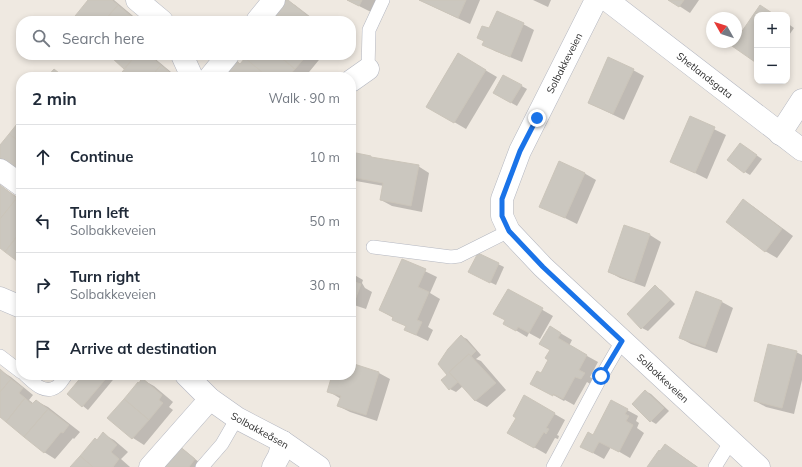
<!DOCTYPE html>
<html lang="en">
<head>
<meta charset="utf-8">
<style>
	:root { --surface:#fff; --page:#f2f2f3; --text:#1f2937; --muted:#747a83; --line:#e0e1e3 }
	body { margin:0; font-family:Mulish,sans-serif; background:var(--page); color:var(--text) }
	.controls { position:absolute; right:12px; top:12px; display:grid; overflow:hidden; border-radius:8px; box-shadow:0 2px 6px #0003 }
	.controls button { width:36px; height:36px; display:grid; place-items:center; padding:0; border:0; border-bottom:1px solid var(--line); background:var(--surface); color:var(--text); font:20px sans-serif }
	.compass { position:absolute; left:706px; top:12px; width:36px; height:36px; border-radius:50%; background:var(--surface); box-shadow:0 2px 6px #0003; rotate:309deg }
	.stop { position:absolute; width:12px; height:12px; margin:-9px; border:3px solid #1a73e8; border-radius:50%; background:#fff }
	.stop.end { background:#1a73e8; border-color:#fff; box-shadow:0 1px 4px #0008 }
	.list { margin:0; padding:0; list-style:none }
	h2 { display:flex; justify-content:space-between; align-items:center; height:52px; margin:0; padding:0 16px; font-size:17px }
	h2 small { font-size:13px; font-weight:400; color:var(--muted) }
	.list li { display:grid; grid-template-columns:26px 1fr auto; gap:12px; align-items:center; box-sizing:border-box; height:64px; padding:0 16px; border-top:1px solid var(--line) }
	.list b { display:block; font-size:15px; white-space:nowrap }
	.list p { margin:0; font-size:13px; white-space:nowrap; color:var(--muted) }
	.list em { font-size:13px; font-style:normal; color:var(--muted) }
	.icon { flex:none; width:22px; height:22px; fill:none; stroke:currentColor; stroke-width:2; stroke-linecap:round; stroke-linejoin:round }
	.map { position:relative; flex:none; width:802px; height:467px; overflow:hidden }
	.search { position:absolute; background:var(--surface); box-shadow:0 2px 6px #0003; left:16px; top:16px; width:340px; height:44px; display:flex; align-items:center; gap:10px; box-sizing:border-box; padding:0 14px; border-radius:16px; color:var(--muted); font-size:15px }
	.panel { position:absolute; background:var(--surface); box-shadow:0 2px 6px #0003; left:16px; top:72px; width:340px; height:308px; border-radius:16px }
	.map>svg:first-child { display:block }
	.shadow { fill:#0003 }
	.building { fill:#cbc7bf; stroke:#cbc5ba }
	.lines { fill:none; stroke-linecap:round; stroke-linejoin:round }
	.lane-casing { stroke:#b4b7c1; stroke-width:14 }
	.street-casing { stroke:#b4b7c1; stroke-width:23 }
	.lane { stroke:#fff; stroke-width:13 }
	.street { stroke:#fff; stroke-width:22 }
	.route { stroke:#1a73e8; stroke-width:5 }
	.labels { text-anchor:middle; stroke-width:3; stroke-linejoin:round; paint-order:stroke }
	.street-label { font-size:10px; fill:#2e2e2e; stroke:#fff }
</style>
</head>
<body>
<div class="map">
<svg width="802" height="467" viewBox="0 0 802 467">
	<rect width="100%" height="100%" fill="#efe9e1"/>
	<g class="shadow">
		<polygon points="90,0 114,0 139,21 72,21"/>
		<polygon points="287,0 295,5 316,21 265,21"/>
		<polygon points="347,0 376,0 371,12"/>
		<polygon points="419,0 480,0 470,24"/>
		<polygon points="533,0 551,0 548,7"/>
		<polygon points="670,0 699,0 690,13"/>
		<polygon points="787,23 794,28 787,38"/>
		<polygon points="523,24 534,30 522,62 495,51 484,44 489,30"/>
		<polygon points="458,54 497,77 466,129 427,106"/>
		<polygon points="109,55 155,55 153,57 177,77 119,77 126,69"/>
		<polygon points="242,55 323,55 305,77 230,77 233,60 241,64 246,58"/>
		<polygon points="633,70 644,76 624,120 589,103"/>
		<polygon points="504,76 527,89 517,106 494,93"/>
		<polygon points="691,118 726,135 707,179 671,161"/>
		<polygon points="746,148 762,159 750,175 745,172"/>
		<polygon points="351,153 371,157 374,159 418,166 429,173 422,212 392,206 381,200 384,186 356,181 351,178"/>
		<polygon points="584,173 596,180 577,224 541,206"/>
		<polygon points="0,186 19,198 21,196 21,263 0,247"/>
		<polygon points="743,200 754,207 793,236 777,258 765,251"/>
		<polygon points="625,226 650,235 661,242 645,287 620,278 609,272"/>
		<polygon points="478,254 504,267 496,285 475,275"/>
		<polygon points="402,260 437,277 430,293 440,299 428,327 433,330 428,341 405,330 407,326 380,310"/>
		<polygon points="351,264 353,265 351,273"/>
		<polygon points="351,273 363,280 362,283 365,288 372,292 366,309 351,304"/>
		<polygon points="655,287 661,290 675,304 648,331 642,328"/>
		<polygon points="508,290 553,316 540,339 529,333 527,337 504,323 506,320"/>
		<polygon points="722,302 733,308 717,353 691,344 680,338"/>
		<polygon points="550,327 572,340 569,346 598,362 590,377 595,380 592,385 587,382 574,405 565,400 564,401 532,383 541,374 549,360 551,350"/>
		<polygon points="461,336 467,339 481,355 476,359 481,361 506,390 487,407 476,401 463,386 456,392 450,389 449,375"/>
		<polygon points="796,352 802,355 802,380 794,414 766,407 755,401"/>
		<polygon points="351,364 379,373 390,379 377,421 350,412 338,406 341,399 328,391 333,375 351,375"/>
		<polygon points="0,370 11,377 33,395 29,400 34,404 36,401 48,407 80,432 74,439 73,438 55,459 44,452 0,416"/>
		<polygon points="46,375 60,375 55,381"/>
		<polygon points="84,375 117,375 88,410 68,394"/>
		<polygon points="143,380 154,386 173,402 169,407 173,410 144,445 133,438 109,418"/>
		<polygon points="645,391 651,394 669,411 656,424 651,421"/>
		<polygon points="525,397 565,420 557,435 559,436 558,439 555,438 546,454 509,433 517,417"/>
		<polygon points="627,410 638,416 636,421 639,423 637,428 644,433 630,458 611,447 604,459 593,453 593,437"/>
		<polygon points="103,434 114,440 128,452 121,459 130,467 71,467"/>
		<polygon points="665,445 676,452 698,467 648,467"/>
		<polygon points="179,446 200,463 197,467 161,467"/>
	</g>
	<g class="building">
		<polygon points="88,0 112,0 118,5 104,21 71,21"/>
		<polygon points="281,0 288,0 314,21 277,21 269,14"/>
		<polygon points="347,0 362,0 359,6"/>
		<polygon points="419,0 466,0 458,18"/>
		<polygon points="668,0 684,0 679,7"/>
		<polygon points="118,5 137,21 104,21"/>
		<polygon points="760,5 775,15 757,15 757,58 755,62 732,46 734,42 736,42 736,40"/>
		<polygon points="497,11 524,23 510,57 482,45 484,41 477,38 482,26 489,28"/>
		<polygon points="458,53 486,70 454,123 426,107"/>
		<polygon points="115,55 136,55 124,69 112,58"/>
		<polygon points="136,55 149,55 161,65 151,77 118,77"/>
		<polygon points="240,55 278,55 295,69 288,77 268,77"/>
		<polygon points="278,55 307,55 295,69"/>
		<polygon points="608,57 634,69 613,114 588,103"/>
		<polygon points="233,58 240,64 245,58 268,77 229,77 222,71"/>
		<polygon points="161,65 175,77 151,77"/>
		<polygon points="54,69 64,77 47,77"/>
		<polygon points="503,75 522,85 511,103 493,93"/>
		<polygon points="690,116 715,127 695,173 670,162"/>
		<polygon points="21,119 21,143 9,134"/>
		<polygon points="9,134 21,143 21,175 0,158 0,145"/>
		<polygon points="740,143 757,155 744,173 727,160"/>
		<polygon points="351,152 371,156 371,157 419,165 411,206 380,200 383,183 351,177"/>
		<polygon points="559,161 585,173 565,218 539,207"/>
		<polygon points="0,185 17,198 0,219"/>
		<polygon points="20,194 21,231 5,252 0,248 0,219"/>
		<polygon points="743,199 782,229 765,252 726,222"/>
		<polygon points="624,225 650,234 634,282 608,272"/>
		<polygon points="21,231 21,264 5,252"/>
		<polygon points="478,253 499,263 490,283 468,272"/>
		<polygon points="402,259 426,269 418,287 429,292 417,320 422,322 416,335 404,330 406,326 392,320 393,317 379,310"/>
		<polygon points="351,272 352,273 351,276 355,282 361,284 354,303 351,302"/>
		<polygon points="655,285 670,300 641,329 627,314"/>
		<polygon points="508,289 543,308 529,333 518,327 516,331 503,324 505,320 493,314"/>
		<polygon points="696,291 722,301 705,347 679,338"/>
		<polygon points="550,326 561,333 558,338 587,355 579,370 585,373 581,379 575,377 563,399 553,394 553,396 530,384 537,371 541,373 548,360 545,358 550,350 539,344"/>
		<polygon points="461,335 476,351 471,356 469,354 449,372 458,382 449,390 441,380 447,375 438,364 448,349"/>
		<polygon points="768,344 797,351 782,408 754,401"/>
		<polygon points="469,354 496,383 475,401 449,372"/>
		<polygon points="351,363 379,372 366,415 337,406 341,396 327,392 332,375 351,375"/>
		<polygon points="0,369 11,379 0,392"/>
		<polygon points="83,375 109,375 82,407 67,394"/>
		<polygon points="142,378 162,395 159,400 163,403 149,420 124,399 138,382 139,383"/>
		<polygon points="11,379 23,388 19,393 25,398 6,422 0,417 0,392"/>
		<polygon points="645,390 664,408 650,422 632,404"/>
		<polygon points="524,395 555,413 546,428 549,429 546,434 544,432 534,448 507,433 516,418 513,416"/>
		<polygon points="25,398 32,404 36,400 48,409 24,437 6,422"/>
		<polygon points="124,399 149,420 132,439 107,418"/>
		<polygon points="611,400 628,409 625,414 629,416 626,421 633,425 619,452 599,442 593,453 580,447 588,432 593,435"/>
		<polygon points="48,409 69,425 63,433 61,432 44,453 24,437"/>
		<polygon points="103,432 117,445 111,452 119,459 113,467 93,467 80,456 95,438 97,440"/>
		<polygon points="665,444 697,467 647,467 659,450 660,451"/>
		<polygon points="178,445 195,459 189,467 160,467"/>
		<polygon points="80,456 93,467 70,467"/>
	</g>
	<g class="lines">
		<defs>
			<g id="lane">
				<polyline points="368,69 369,30 383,0"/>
				<polyline points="373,247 451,257 459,256 509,231"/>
				<polyline points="0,356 21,372"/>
				<path d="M25,375C33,382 44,395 56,387C60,385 63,379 66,375"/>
				<polyline points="202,467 222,444 237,418"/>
				<polyline points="553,467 601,377 622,341"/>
				<polyline points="715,467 731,441"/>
			</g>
			<g id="street">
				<polyline points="137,0 162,21"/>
				<polyline points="596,0 520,151 502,199 502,216 509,231 543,267 759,467"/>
				<polyline points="607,0 802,150"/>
				<polyline points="257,21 274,0"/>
				<polyline points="182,55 192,77"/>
				<polyline points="210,77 228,55"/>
				<polyline points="351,81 368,69"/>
				<polyline points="780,134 802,100"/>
				<polyline points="0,170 21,185"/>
				<polyline points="0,298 21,307"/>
				<polyline points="186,375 210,399 237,418 283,442 319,467"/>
				<polyline points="150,467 210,399"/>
				<polyline points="273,467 279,456 283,442"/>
			</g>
		</defs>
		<use href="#lane" class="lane-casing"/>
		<use href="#street" class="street-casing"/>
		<use href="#lane" class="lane"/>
		<use href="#street" class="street"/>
	</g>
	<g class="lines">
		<polyline class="route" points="537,118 520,151 502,199 502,216 509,231 543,267 622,341 601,376"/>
	</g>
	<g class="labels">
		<g class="street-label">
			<text transform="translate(564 63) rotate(-63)" y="4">Solbakkeveien</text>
			<text transform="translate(705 75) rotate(38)" y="4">Shetlandsgata</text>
			<text transform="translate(663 378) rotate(43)" y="4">Solbakkeveien</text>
			<text transform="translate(260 430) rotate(29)" y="4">Solbakkeåsen</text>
		</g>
	</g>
</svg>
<div class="controls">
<button>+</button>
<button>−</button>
</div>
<svg class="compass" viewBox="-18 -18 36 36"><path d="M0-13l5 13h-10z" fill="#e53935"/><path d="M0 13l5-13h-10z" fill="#747a83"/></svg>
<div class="stop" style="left:601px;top:376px"></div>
<div class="stop end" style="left:537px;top:118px"></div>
<div class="search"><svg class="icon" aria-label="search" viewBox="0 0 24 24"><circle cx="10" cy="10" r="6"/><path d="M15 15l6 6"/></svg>Search here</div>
<section class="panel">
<h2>2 min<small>Walk · 90 m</small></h2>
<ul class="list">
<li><svg class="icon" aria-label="ahead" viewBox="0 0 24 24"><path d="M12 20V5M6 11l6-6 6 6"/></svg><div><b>Continue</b></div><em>10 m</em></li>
<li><svg class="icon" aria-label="left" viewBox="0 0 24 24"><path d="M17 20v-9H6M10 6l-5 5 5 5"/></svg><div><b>Turn left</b><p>Solbakkeveien</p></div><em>50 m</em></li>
<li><svg class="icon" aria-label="right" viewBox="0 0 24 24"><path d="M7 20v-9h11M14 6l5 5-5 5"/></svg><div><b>Turn right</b><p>Solbakkeveien</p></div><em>30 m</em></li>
<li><svg class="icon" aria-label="arrive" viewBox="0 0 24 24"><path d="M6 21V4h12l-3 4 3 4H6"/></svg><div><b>Arrive at destination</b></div></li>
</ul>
</section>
</div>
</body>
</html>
